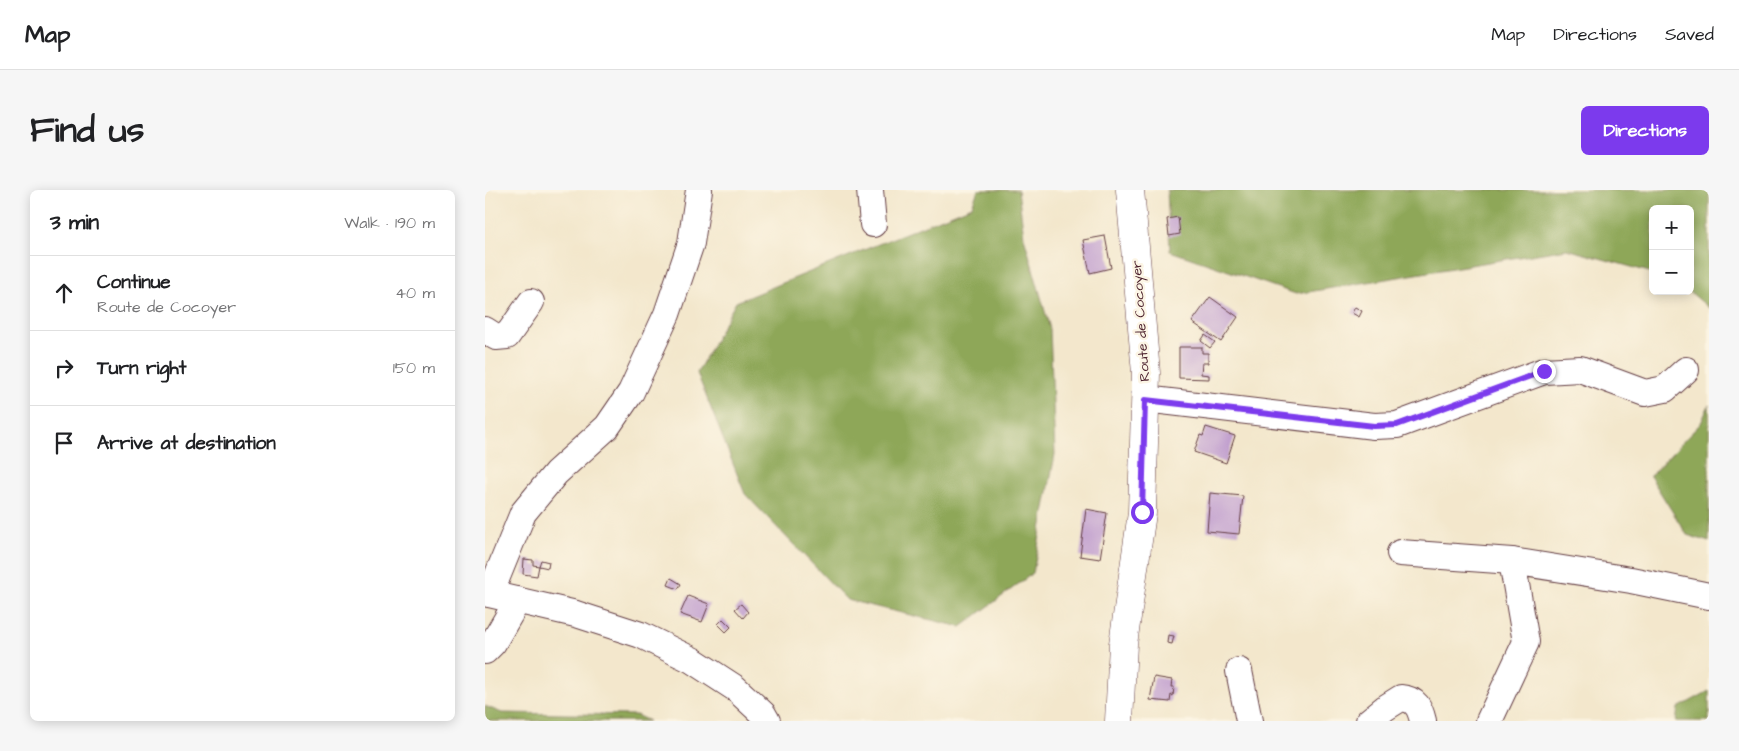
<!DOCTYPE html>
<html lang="en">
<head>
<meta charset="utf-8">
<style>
	:root { --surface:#fff; --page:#f6f6f6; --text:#202124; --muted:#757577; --line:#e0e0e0; --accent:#7c3aed }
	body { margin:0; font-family:"Architects Daughter",sans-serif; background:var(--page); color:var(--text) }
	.controls { position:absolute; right:15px; top:15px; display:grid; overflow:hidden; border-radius:8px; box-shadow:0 2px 12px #0003 }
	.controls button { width:45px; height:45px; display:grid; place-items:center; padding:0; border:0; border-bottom:1px solid var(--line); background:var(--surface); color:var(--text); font:25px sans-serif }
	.stop { position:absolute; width:15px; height:15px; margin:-11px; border:4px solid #7c3aed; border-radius:50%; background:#fff }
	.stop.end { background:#7c3aed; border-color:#fff; box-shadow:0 1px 5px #0008 }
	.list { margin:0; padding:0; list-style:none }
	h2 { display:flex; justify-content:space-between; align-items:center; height:65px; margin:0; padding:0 20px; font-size:21px }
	h2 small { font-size:16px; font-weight:400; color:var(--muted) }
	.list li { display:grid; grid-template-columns:32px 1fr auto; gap:15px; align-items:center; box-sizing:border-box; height:75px; padding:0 20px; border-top:1px solid var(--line) }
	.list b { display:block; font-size:19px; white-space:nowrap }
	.list p { margin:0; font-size:16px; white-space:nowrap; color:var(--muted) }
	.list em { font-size:16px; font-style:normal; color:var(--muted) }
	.icon { flex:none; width:28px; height:28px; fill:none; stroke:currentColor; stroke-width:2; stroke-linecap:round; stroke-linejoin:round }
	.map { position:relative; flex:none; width:1224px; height:531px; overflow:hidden; border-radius:8px }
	header { display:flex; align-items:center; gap:30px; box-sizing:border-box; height:70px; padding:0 25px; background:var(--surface); border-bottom:1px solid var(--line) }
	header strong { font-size:24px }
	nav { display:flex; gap:28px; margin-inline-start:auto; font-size:18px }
	.intro { display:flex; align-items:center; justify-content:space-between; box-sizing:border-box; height:120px; padding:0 30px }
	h1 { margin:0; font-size:35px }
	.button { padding:12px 22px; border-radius:8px; background:var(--accent); color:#fff; font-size:18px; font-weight:700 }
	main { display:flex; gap:30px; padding:0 30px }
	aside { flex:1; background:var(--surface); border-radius:8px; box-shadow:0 2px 12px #0003 }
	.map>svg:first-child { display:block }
	.forest { fill:#8ea759; stroke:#6c6342 }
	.building { fill:#c2a1cf }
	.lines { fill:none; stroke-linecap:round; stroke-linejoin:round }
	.minor-casing { stroke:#633d43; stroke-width:28 }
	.major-casing { stroke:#633d43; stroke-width:29 }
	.minor { stroke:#fff; stroke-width:26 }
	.major { stroke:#fff; stroke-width:28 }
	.route { stroke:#7c3aed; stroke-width:6 }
	.labels { text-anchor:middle; stroke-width:5; stroke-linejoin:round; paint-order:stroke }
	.street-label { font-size:14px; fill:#4a1f2b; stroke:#fcf5e5 }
</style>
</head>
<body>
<header>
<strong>Map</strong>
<nav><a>Map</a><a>Directions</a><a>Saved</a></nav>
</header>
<div class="intro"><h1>Find us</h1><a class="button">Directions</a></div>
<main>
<aside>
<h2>3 min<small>Walk · 190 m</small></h2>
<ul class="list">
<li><svg class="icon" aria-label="ahead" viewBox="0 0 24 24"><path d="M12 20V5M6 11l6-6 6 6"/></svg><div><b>Continue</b><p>Route de Cocoyer</p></div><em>40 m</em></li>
<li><svg class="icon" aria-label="right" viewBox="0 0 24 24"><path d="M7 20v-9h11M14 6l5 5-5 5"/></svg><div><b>Turn right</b></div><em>150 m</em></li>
<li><svg class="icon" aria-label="arrive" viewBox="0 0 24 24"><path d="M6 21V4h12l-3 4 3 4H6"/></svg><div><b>Arrive at destination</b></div></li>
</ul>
</aside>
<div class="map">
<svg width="1224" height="531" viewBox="0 0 1224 531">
	<rect width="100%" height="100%" fill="#fcf5e5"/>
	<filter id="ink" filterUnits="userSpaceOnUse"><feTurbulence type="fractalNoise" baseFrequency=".02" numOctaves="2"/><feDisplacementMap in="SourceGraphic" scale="10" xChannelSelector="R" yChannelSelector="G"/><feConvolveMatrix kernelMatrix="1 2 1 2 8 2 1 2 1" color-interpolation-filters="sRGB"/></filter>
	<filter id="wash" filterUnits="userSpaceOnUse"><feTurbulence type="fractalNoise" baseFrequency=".0096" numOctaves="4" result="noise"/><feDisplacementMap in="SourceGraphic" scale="20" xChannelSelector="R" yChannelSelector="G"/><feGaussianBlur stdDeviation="1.12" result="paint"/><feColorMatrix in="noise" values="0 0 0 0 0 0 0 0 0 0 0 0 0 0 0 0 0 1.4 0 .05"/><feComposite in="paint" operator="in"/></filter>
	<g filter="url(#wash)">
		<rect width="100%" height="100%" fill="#f3e7cc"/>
		<g class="forest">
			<polygon points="493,0 533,0 539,47 565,139 570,264 548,383 476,437 362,410 260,304 212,183 251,112 487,16"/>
			<polygon points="682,0 1224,0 1224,118 1204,101 1205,101 1205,19 1168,19 1168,83 1082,59 811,104 685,61"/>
			<polygon points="1224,215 1224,352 1202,345 1165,286 1216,233"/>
			<polygon points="1224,501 1224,531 1191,531 1193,518"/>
			<polygon points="0,516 17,523 151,525 164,531 0,531"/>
		</g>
		<g id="blocks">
			<g class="building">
				<polygon points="693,27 695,44 684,46 682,29"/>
				<polygon points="620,46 626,78 605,83 598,50"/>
				<polygon points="725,107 753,127 736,152 707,132"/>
				<polygon points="870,117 877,121 874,127 867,123"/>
				<polygon points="720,145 730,152 725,158 716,151"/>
				<polygon points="694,157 717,157 717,163 723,163 723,173 717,173 716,184 724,185 724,189 694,188"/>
				<polygon points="721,237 750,246 741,273 709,262 715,245 718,246"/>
				<polygon points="725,303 758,306 754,344 722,341"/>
				<polygon points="601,319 622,323 615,369 595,366"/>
				<polygon points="39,369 48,370 48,375 54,376 56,370 64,372 63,378 54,376 52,386 38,384"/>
				<polygon points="186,388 196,394 193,399 183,395"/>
				<polygon points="203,406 224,414 217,432 195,424"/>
				<polygon points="256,414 263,422 258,428 250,419"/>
				<polygon points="238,429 246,437 241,442 233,434"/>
				<polygon points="683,445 689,446 687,454 682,453"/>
				<polygon points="669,487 687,490 686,497 689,497 688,506 686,505 685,512 665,510"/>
			</g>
		</g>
	</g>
	<g filter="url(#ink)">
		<use href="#blocks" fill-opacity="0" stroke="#633d43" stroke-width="1"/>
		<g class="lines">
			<defs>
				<g id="minor">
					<polyline points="385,0 388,34"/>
					<polyline points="0,140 11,147 22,146 46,112"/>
					<polyline points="660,209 889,236 912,235 1059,181 1095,179 1160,203 1180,199 1201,180"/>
					<polyline points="915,363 1027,371"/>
					<polyline points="0,403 91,424 156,445 207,470 250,498 278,524 282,531"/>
					<polyline points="5,404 38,323 71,283 122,237 146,202 182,124 206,53 214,0"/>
					<polyline points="0,461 8,453 33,410"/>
					<polyline points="754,481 764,531"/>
					<path d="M884,531L900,518L916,508C931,509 935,518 938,531"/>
					<polyline points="1004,531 1041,452 1027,371 1146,390 1224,406"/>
				</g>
				<polyline id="major" points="634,531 638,454 657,323 661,183 645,0"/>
			</defs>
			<use href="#minor" class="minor-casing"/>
			<use href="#major" class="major-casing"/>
			<use href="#minor" class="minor"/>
			<use href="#major" class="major"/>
		</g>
	</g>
	<g class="lines" filter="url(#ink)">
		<polyline class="route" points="657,322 660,210 889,236 912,235 1059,181"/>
	</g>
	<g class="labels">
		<g class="street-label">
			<text transform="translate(655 131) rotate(-94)" y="5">Route de Cocoyer</text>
		</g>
	</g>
</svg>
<div class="controls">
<button>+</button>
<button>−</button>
</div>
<div class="stop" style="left:657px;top:322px"></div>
<div class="stop end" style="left:1059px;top:181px"></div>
</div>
</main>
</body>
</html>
